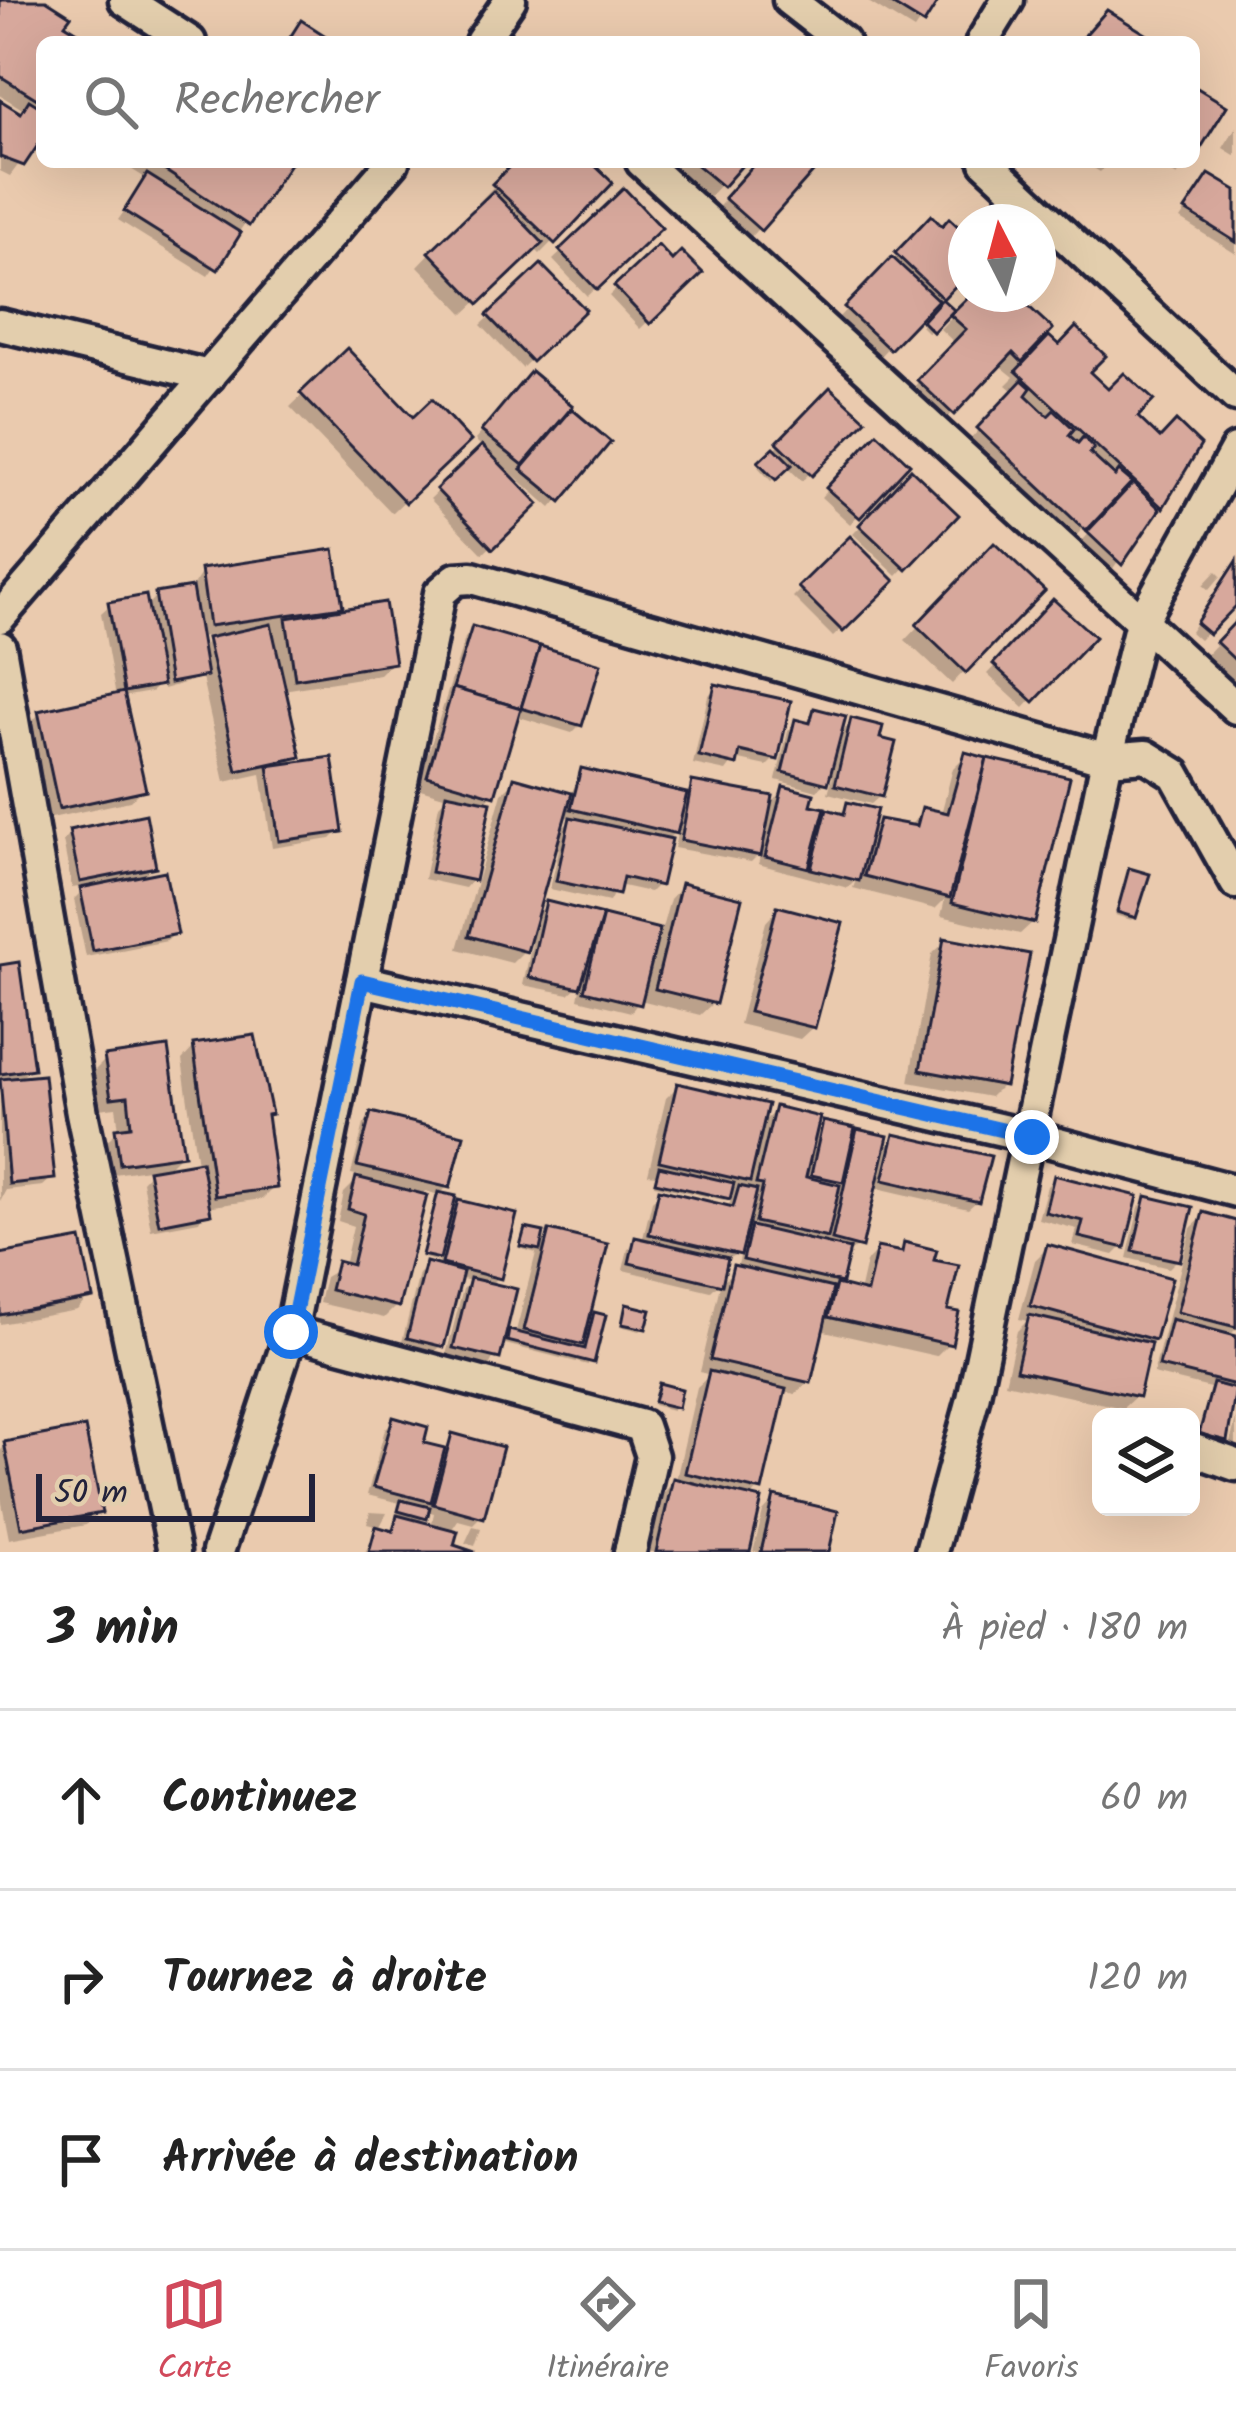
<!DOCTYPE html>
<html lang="fr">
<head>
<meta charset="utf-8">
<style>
	:root { --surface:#fff; --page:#f2f2f2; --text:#222; --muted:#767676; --line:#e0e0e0; --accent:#d1495b }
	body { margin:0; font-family:Kalam,sans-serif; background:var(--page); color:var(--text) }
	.controls { position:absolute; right:36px; bottom:36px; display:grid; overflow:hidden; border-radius:18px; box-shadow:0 12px 48px #0002 }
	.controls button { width:108px; height:108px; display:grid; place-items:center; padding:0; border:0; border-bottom:3px solid var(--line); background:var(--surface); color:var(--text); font:60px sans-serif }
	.compass { position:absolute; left:948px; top:204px; width:108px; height:108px; border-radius:50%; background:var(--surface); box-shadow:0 12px 48px #0002; rotate:354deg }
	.scale { position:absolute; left:36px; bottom:30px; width:279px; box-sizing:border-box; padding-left:12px; border:6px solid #22223b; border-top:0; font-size:33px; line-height:42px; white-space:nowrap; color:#22223b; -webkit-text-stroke:9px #e3cead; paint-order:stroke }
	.stop { position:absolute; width:36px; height:36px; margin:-27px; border:9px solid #1a73e8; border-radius:50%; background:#fff }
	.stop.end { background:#1a73e8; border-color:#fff; box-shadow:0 3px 12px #0008 }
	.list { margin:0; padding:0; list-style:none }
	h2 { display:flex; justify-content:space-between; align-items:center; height:156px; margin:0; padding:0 48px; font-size:51px }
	h2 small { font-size:39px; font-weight:400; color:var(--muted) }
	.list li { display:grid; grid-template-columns:78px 1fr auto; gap:36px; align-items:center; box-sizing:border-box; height:180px; padding:0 48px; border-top:3px solid var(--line) }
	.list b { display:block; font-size:45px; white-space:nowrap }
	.list em { font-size:39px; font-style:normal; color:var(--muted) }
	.icon { flex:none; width:66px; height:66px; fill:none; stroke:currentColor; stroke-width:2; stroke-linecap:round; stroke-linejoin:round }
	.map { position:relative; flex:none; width:1236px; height:1552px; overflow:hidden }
	.search { position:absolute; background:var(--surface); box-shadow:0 12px 48px #0002; left:36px; right:36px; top:36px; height:132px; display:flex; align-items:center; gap:30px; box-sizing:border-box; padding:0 42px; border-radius:18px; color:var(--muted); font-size:45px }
	.sheet { height:696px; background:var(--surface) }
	nav { display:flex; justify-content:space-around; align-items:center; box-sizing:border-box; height:168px; border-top:3px solid var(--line); background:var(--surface); font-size:33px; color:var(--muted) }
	nav a { display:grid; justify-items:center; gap:6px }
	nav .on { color:var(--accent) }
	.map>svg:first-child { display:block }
	.shadow { fill:#0003; fill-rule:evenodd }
	.building { fill:#d7a89c; stroke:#22223b; stroke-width:3 }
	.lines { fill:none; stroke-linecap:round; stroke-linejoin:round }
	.street-casing { stroke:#22223b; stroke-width:39 }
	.street { stroke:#e3cead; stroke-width:30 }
	.route { stroke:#1a73e8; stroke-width:15 }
</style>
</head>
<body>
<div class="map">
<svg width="1236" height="1552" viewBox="0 0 1236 1552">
	<rect width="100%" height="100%" fill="#eacaae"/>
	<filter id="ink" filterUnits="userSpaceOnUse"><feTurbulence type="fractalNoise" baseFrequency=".00833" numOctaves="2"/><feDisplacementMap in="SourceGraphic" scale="24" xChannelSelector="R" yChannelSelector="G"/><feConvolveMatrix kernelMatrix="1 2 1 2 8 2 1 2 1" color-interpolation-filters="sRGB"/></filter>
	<g filter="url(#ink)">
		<g class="shadow">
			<polygon points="0,0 40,0 61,25 88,42 42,42 42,133 10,176 0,171 0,104 18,115 24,110 0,95"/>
			<polygon points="865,0 935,0 914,30"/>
			<polygon points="1236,127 1236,156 1223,148"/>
			<polygon points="136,162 288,162 208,276 118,220 147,179 131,169"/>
			<polygon points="517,162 587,162 609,184 540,254 534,248 464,314 418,266"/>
			<polygon points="667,162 741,162 708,198"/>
			<polygon points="758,162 818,162 747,241 714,212"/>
			<polygon points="1084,162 1110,162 1100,172"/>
			<polygon points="1155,162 1188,162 1177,176"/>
			<polygon points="1209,177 1236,194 1236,254 1180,219"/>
			<polygon points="624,192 658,228 587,296 553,260"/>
			<polygon points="931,219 966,238 966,274 938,300 949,310 928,333 921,326 937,308 931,303 880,356 839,317"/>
			<polygon points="657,249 672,264 698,273 640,329 609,296"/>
			<polygon points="541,268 582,310 522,368 481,325"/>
			<polygon points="974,294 1011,294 1043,335 1160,441 1197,446 1112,570 1082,541 1125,496 1119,491 1071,541 967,443 1014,392 1006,385 1014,377 998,364 940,425 907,394 955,343 940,329"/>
			<polygon points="347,352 413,421 467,440 392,513 290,407"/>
			<polygon points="531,375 607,442 551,508 508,470 505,473 535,504 483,554 430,499 483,448 475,440"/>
			<polygon points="830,391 861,420 802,481 786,466 771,481 758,467"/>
			<polygon points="877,437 906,464 850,524 821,497"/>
			<polygon points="911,474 955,515 897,576 853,534"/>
			<polygon points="850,540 891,581 833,637 793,597"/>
			<polygon points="994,547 1041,591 952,684 905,640"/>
			<path d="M332,552L340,612L392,662L379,675L283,690L298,756L287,766L340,830L331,839L272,848L261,774L225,782L202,678L163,689L162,682L151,692L122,697L142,789L130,801L47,819L27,727L39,714L116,697L101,613L110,605L145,607L156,596L190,590L202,572ZM214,635L200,649L198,637Z"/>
			<polygon points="1236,561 1236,602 1199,640 1190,632"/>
			<polygon points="1216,571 1221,576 1209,590 1203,585"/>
			<polygon points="1054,603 1090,637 1024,708 987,674"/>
			<polygon points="1236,624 1236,684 1214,664 1202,675 1195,667"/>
			<polygon points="473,629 580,725 572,733 516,716 492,795 483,804 473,879 465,888 424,879 439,805 447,797 417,788 465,638"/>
			<polygon points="716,688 775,758 767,766 735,759 726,771 693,764 708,696"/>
			<polygon points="815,711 837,736 852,722 880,796 871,804 828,793 833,776 817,791 776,780 788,731 796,723 805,725"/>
			<path d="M966,755L1067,780L1033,922L1020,934L941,916L945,899L935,909L853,888L856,880L848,888L758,864L762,851L751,862L674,848L678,829L669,838L658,884L650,892L618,885L609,902L550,889L559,849L554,847L534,918L547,904L661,932L670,899L682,886L713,1003L700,1015L640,1000L631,1012L578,999L581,983L569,994L523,985L532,943L512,963L458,949L502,793L515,781L570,796L582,771L684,796L693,784L775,800L784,789L808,807L839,815L848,805L867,835L880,822L909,827L923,810L941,814L953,768ZM563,816L573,818L557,834Z"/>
			<polygon points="71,833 153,866 140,879 175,933 167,941 86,957 74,899 87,886 72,888 63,841"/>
			<polygon points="1130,871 1134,917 1131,920 1115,915"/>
			<polygon points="778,909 813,1027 800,1039 739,1024 766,922"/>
			<polygon points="945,942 1003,1084 990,1097 909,1082 932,954"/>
			<polygon points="0,968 31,1068 19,1080 52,1178 43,1186 6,1190 0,1201"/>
			<polygon points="194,1047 263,1074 274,1187 262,1199 206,1207 199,1221 151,1230 142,1181 154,1168 108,1175 104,1143 119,1130 116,1107 99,1109 93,1072 106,1059 181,1154 165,1170 197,1164 182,1060"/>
			<path d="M678,1086L760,1125L776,1110L813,1135L824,1124L885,1138L882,1150L895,1137L977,1201L968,1209L873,1187L859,1246L847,1253L834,1287L859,1293L866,1262L878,1250L896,1254L905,1245L930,1262L949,1343L936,1356L820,1330L808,1382L795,1394L782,1391L759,1489L750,1499L747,1552H648L662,1494L676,1480L697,1387L710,1375L700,1372L721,1281L711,1291L623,1270L628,1249L642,1242L652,1201L660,1193L728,1209L733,1192L724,1200L654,1185L656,1175L648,1174L666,1098ZM741,1252L737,1269L720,1283L725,1260Z"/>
			<path d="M372,1116L447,1187L439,1195L448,1214L459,1203L498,1277L489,1286L501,1342L515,1335L536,1253L519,1248L523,1234L526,1231L538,1245L550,1233L585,1326L595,1316L588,1365L501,1343L489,1366L446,1355L463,1289L471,1281L458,1278L441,1345L433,1353L401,1346L419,1274L427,1266L437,1268L439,1262L420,1257L439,1195L425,1191L396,1306L384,1318L319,1303L325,1277L344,1266L353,1226L338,1221L344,1193L361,1176L351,1174L364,1124ZM587,1336L583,1351L574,1349Z"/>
			<polygon points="1055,1178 1122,1247 1114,1255 1073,1245 1077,1229 1038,1219 1047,1186"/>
			<polygon points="1147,1199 1183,1254 1169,1268 1127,1258 1139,1207"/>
			<polygon points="1204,1216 1236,1224 1236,1329 1228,1337 1236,1339 1236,1395 1221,1443 1198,1437 1210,1388 1153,1374 1191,1228"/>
			<polygon points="1048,1247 1152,1339 1136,1396 1123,1408 1005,1383 1017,1331 1027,1321 1019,1319 1035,1260"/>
			<polygon points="0,1257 89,1297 77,1310 0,1324"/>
			<polygon points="627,1307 643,1328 640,1331 620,1326"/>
			<polygon points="660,1386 675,1407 672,1410 653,1405"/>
			<polygon points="1236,1419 1236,1449 1229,1447"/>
			<path d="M393,1421L421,1445L444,1450L453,1437L481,1516L473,1524L458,1520L450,1532V1547L468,1552H365L379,1527L367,1524L370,1512L387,1513L378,1530L388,1533L401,1515L397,1514L400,1503L367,1495L385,1429ZM426,1511L434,1513L431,1527L419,1524Z"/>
			<polygon points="6,1445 98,1512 86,1525 9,1539 0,1493 0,1451"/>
			<polygon points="775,1499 826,1552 753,1552 763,1512"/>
			<polygon points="473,1526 481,1528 475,1546 465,1543"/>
		</g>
		<g class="building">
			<polygon points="0,0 46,0 71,16 65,24 94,42 42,42 42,102 0,76"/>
			<polygon points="885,0 939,0 924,24"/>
			<polygon points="1107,10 1159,42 1079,42"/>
			<polygon points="301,20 335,42 287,42"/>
			<polygon points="1194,86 1227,106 1194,159"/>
			<polygon points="0,100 21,113 29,100 42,108 42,139 24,166 0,157"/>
			<polygon points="152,162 291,162 249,226"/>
			<polygon points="514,162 591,162 613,183 555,244 492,184"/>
			<polygon points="693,162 745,162 723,187"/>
			<polygon points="756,162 822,162 761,231 724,198"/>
			<polygon points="147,174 241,233 218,270 124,211"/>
			<polygon points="1209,174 1236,190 1236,242 1185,210"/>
			<polygon points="624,188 662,228 597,290 559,250"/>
			<polygon points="493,191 543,243 479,304 429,252"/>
			<polygon points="931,215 942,226 949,218 966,234 966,275 943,299 895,253"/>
			<polygon points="658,245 672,260 681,251 703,273 650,324 614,286"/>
			<polygon points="892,257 938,300 890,350 844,307"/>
			<polygon points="541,264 586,310 532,362 487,315"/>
			<polygon points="971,294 1015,294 1053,329 1022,362 1013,353 954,415 917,380 966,329 950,315"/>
			<polygon points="942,299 954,310 933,332 922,321"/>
			<polygon points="1076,327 1106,356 1090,372 1108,389 1124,373 1154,400 1138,417 1160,438 1176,421 1201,445 1163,508 1016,371 1049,336 1059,345"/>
			<polygon points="347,348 413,417 432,399 471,441 406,503 300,393"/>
			<polygon points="531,371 573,406 523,465 481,431"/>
			<polygon points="1022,380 1031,388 1026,395 1048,416 1054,410 1074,429 1069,435 1078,443 1083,437 1094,448 1090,453 1115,476 1119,471 1132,482 1086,531 977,428"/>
			<polygon points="830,387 866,420 812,476 777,442"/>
			<polygon points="572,409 611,442 561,502 521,469"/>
			<polygon points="877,433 910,464 860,518 826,488"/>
			<polygon points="482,445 539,504 493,549 436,489"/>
			<polygon points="774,447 792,465 776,480 758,462"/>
			<polygon points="911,469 959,515 907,570 859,525"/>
			<polygon points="1133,483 1160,509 1122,565 1087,532"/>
			<polygon points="850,536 895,581 843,632 798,587"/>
			<polygon points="994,543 1045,591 966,673 916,625"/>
			<polygon points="334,549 343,607 209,626 201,569"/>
			<polygon points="1236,561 1236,606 1209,634 1196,623"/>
			<polygon points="192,587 207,676 170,683 155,593"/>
			<polygon points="146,595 163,685 124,692 108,602"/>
			<polygon points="1053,599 1095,637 1034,702 993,664"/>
			<polygon points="385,602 395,663 295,679 286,618"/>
			<polygon points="1236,621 1236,661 1216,642"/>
			<polygon points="271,624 301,757 237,771 207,638"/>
			<polygon points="472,626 540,646 521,708 453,688"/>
			<polygon points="540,646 601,664 582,726 521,708"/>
			<polygon points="715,684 791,701 778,760 740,751 737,765 699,756"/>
			<polygon points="453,688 521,708 495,796 427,776"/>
			<polygon points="124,692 146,790 59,809 38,711"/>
			<polygon points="814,708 846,716 828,784 782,772 795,719 810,723"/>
			<polygon points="851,718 883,726 880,738 896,742 882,797 835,785"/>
			<polygon points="965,752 987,758 950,898 864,876 879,819 917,826 922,807 948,813"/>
			<polygon points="332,757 343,832 279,841 268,766"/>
			<polygon points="987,758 1070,777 1035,923 952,903"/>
			<polygon points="581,768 687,793 677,834 571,809"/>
			<polygon points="514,777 572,793 527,952 469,936"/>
			<polygon points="692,781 773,796 761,856 681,840"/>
			<polygon points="783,786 814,794 811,805 825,808 809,868 765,857"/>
			<polygon points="446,793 491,802 475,881 431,872"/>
			<polygon points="847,802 877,809 859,881 811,869 827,809 844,814"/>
			<polygon points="146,814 156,867 80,882 69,830"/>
			<polygon points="570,817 672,839 661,886 623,877 619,895 556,881"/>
			<polygon points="1129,868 1150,874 1136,918 1117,912"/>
			<polygon points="165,871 178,934 93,951 80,888"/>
			<polygon points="681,883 742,898 716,1004 655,989"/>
			<polygon points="546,901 603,915 580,988 529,977"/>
			<polygon points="777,906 843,923 815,1028 749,1012"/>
			<polygon points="603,915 660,929 641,1005 584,991"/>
			<polygon points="944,938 1030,954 1005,1086 920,1070"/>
			<polygon points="19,962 34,1069 0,1074 0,965"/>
			<polygon points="255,1035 272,1114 267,1115 277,1188 215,1196 193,1044"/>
			<polygon points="168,1047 184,1155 120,1164 115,1128 131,1126 128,1096 111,1098 104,1056"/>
			<polygon points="44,1075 55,1179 9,1184 0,1079"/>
			<polygon points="677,1083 768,1104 750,1182 659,1161"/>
			<polygon points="775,1106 820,1117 806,1177 840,1185 828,1238 755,1222 763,1185 756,1184"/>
			<polygon points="371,1112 464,1135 450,1188 357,1166"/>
			<polygon points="823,1121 855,1128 843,1182 811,1175"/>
			<polygon points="857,1129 888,1136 862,1248 832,1240"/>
			<polygon points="894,1134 991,1156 979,1202 883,1180"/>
			<polygon points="201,1161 211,1214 159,1224 148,1170"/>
			<polygon points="659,1166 734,1183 730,1199 655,1182"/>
			<polygon points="1054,1175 1138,1196 1125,1248 1079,1237 1083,1221 1045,1212"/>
			<polygon points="356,1177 427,1195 399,1307 330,1290 337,1261 352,1265 364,1214 348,1209"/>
			<polygon points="739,1186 757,1190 741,1255 649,1234 659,1189 733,1207"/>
			<polygon points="438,1192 456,1196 440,1259 422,1255"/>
			<polygon points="1146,1196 1193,1207 1180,1261 1133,1251"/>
			<polygon points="458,1200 517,1214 501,1279 442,1264"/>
			<polygon points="1203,1212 1236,1221 1236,1327 1177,1312"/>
			<polygon points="751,1226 850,1249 842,1283 743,1260"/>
			<polygon points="525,1228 544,1232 540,1250 520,1246"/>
			<polygon points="549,1230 608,1244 583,1345 524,1330"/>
			<polygon points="635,1237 728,1258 722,1285 629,1263"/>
			<polygon points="81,1239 93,1298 0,1315 0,1254"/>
			<polygon points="904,1242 937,1250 934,1260 959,1265 948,1310 959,1312 952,1345 828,1317 836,1284 867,1292 877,1247 902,1252"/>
			<polygon points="1047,1244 1172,1278 1155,1340 1030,1306"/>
			<polygon points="426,1262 463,1272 444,1347 407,1338"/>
			<polygon points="733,1265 833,1288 811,1383 710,1360"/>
			<polygon points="470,1278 517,1289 500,1359 453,1348"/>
			<polygon points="626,1304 651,1310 646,1329 622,1324"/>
			<polygon points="594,1312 606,1315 594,1363 507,1341 509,1330 585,1349"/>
			<polygon points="1029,1315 1151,1343 1139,1397 1016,1370"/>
			<polygon points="1171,1319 1236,1336 1236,1385 1159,1366"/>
			<polygon points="709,1371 786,1389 762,1491 685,1473"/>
			<polygon points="659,1383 682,1389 678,1408 654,1402"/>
			<polygon points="1213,1383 1236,1389 1227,1441 1199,1434"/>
			<polygon points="393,1417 428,1427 424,1443 445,1448 431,1502 373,1487"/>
			<polygon points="85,1427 102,1513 21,1528 4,1442"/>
			<polygon points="452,1433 503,1447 484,1518 433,1504"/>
			<polygon points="673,1478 762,1499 750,1552 656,1552"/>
			<polygon points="774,1496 838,1511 829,1552 761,1552"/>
			<polygon points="401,1500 430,1507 427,1519 398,1511"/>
			<polygon points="397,1515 458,1531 454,1545 475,1552 369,1552 376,1526 393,1531"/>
		</g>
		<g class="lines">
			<defs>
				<g id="street">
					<polyline points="125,0 190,42"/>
					<polyline points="789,0 843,42"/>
					<polyline points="481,42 510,0"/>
					<polyline points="982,42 1008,0"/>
					<polyline points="642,162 1236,708"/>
					<polyline points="986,162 1236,396"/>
					<polyline points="0,325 209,376"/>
					<polyline points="0,617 393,162"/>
					<polyline points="0,647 82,1113 174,1552"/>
					<polyline points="362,981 1032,1137 1236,1191"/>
					<polyline points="291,1332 642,1426 652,1456 630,1552"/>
					<polyline points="1191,1449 1236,1465"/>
					<polyline points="218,1552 291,1332 440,593 456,579 472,578 1107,759 1146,756 1175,774 1236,883"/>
					<polyline points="931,1552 973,1399 1107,759 1141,622 1236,450"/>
				</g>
			</defs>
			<use href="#street" class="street-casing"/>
			<use href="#street" class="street"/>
		</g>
	</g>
	<g class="lines" filter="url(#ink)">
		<polyline class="route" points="291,1332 362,981 1032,1137"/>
	</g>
</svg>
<div class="controls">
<button><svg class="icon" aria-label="layers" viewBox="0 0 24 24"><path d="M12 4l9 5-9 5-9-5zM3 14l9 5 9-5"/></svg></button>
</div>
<svg class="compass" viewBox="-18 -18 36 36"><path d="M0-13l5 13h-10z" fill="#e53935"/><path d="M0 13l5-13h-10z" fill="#767676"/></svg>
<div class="scale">50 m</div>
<div class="stop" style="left:291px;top:1332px"></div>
<div class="stop end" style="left:1032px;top:1137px"></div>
<div class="search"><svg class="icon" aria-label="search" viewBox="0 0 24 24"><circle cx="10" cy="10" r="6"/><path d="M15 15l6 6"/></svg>Rechercher</div>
</div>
<section class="sheet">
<h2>3 min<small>À pied · 180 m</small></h2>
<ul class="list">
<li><svg class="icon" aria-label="ahead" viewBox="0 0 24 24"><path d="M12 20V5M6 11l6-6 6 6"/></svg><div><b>Continuez</b></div><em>60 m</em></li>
<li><svg class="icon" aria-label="right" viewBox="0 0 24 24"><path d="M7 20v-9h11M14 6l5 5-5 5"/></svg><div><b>Tournez à droite</b></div><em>120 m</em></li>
<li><svg class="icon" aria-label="arrive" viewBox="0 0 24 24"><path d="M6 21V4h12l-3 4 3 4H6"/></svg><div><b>Arrivée à destination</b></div></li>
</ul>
</section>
<nav>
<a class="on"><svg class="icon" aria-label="map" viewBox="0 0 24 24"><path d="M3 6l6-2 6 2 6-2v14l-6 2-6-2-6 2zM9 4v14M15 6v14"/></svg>Carte</a>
<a><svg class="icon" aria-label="directions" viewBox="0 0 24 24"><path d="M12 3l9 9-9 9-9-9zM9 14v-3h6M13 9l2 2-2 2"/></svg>Itinéraire</a>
<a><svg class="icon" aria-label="saved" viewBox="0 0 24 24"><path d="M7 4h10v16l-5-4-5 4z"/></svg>Favoris</a>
</nav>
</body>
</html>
